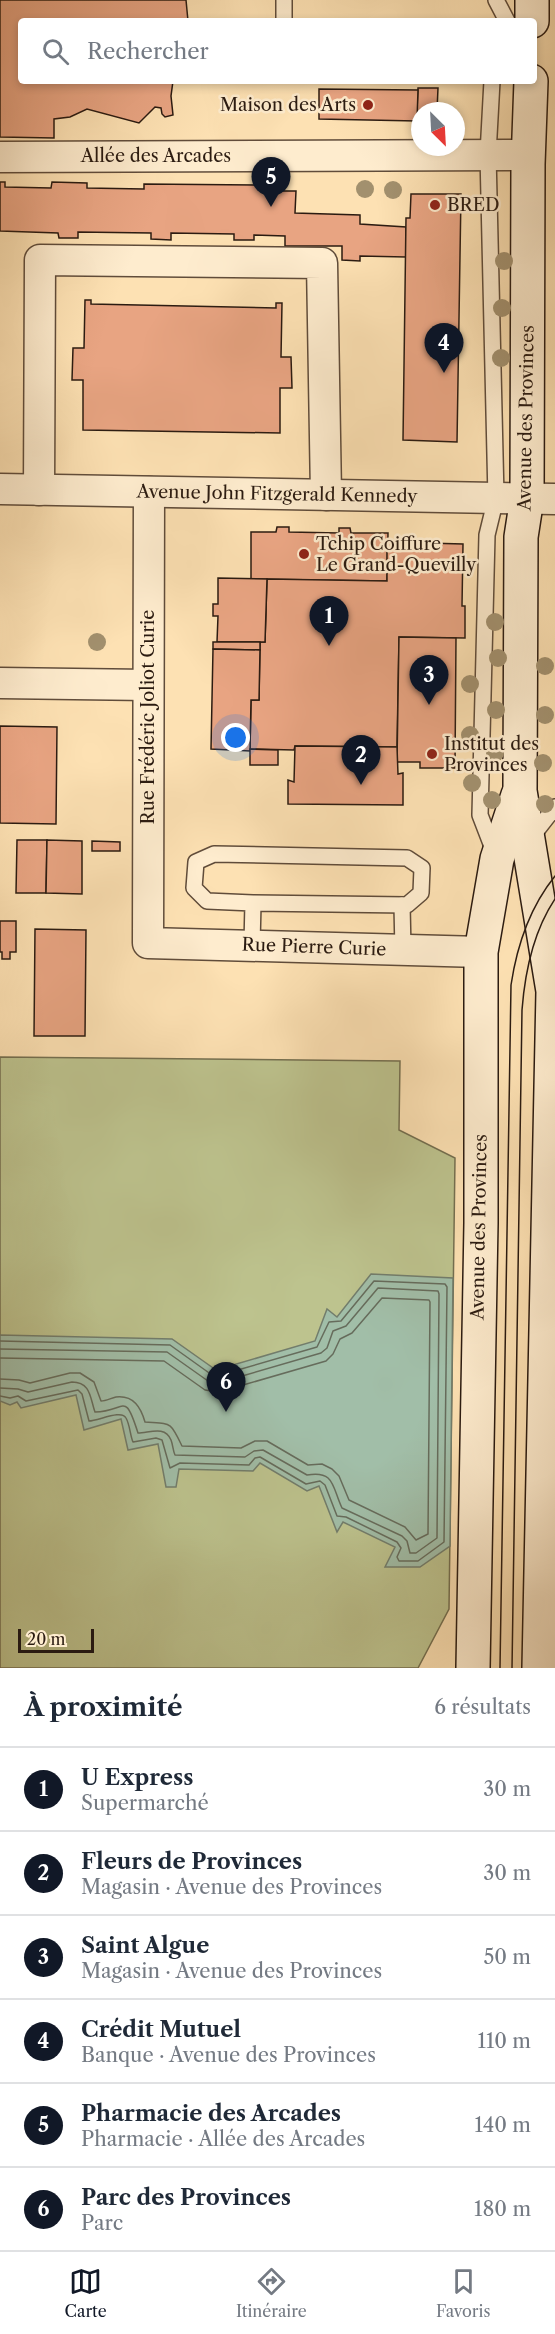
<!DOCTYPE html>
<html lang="fr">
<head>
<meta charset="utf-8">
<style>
	:root { --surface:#fff; --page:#f2f2f3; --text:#1f2937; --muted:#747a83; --line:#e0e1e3; --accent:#111827 }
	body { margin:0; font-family:"Libre Caslon Text",serif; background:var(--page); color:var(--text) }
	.compass { position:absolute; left:411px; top:102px; width:54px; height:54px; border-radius:50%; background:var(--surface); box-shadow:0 3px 9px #0003; rotate:156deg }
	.scale { position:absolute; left:18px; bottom:15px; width:76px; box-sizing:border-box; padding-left:6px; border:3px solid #2b1b11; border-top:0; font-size:16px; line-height:21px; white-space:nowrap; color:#2b1b11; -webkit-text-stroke:4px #feecce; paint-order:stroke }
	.you { position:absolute; left:236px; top:738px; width:21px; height:21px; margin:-15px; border:4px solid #fff; border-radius:50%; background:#1a73e8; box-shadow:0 0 0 9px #1a73e833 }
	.badge { display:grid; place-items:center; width:39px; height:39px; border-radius:50%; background:var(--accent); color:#fff; font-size:20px; font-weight:700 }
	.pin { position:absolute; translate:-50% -50px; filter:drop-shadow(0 2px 3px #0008) }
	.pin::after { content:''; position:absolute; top:32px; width:21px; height:18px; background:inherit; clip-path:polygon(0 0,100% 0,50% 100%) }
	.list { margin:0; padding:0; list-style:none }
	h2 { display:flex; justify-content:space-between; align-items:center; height:78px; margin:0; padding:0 24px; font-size:26px }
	h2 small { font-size:20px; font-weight:400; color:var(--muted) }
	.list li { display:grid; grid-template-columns:39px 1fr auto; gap:18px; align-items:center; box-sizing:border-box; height:84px; padding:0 24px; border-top:2px solid var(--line) }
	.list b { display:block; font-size:22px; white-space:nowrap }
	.list p { margin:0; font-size:20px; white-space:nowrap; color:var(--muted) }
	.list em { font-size:20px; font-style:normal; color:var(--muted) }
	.icon { flex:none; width:33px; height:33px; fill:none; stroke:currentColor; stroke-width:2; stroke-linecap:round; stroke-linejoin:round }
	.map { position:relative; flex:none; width:555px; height:1668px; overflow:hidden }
	.search { position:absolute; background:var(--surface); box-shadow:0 3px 9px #0003; left:18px; right:18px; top:18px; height:66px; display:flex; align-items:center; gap:15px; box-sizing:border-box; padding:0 21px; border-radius:6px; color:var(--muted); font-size:22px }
	.sheet { height:582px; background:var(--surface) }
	nav { display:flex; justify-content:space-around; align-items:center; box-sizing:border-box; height:84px; border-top:2px solid var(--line); background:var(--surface); font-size:16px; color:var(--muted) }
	nav a { display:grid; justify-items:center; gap:3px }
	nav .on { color:var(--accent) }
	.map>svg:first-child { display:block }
	.green { fill:#bdc38e; stroke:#746f50; stroke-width:1.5 }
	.water { fill:#a1bea8; stroke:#727d6c; stroke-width:1.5 }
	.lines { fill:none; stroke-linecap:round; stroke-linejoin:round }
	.shore { stroke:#666c5c; stroke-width:1.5 }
	.building { fill:#e8a482; stroke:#2b1b11; stroke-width:1.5 }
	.lane-casing { stroke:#604c3a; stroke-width:18 }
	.street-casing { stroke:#604c3a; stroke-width:33 }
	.secondary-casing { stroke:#2b1b11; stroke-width:36 }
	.lane { stroke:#feecce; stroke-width:15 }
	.street { stroke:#feecce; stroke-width:30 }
	.secondary { stroke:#feecce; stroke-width:33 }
	.tram { stroke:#2b1b11; stroke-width:1.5 }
	.tree { fill:#a2906e }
	.poi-dot { fill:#8f2418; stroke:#feecce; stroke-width:2 }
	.labels { text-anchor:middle; stroke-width:5; stroke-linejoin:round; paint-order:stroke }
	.poi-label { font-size:18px; fill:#2b1b11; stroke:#feecce; text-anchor:start }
	.street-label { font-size:18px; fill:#2b1b11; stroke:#feecce }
</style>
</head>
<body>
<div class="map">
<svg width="555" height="1668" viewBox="0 0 555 1668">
	<rect width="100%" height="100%" fill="#fde1b3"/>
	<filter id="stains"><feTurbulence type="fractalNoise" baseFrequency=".00333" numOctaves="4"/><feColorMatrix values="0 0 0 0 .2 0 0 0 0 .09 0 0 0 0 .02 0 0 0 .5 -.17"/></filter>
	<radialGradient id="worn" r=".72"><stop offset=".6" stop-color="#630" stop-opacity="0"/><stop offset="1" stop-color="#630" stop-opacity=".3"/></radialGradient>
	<polygon class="green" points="0,1057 400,1061 399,1130 455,1158 449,1609 418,1668 0,1668"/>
	<polygon class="water" points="371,1274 453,1278 450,1546 420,1567 385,1567 395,1547 343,1522 337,1532 319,1486 307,1491 260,1463 253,1471 179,1469 176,1487 166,1487 158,1444 128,1450 121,1419 84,1430 76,1395 21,1408 17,1402 10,1405 0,1401 0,1335 172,1339 216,1370 315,1341 327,1309 337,1317"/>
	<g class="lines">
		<g class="shore">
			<path d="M0,1341L170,1345L212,1375L217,1376L317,1347L329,1322L341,1321L374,1281L445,1284L447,1287L444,1542L418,1561H399L397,1557L401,1548L397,1542L346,1517L337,1516L325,1485L320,1481L306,1484L260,1457L255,1458L249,1465L180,1463L170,1468L162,1440L156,1438L133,1442C130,1435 130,1425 126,1418C122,1409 98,1421 89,1421L82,1394L78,1390L26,1401L18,1396L10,1398L0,1396"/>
			<path d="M0,1349L167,1352L208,1381L218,1383L321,1353L327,1348L333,1331L346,1326L378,1288L438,1291L439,1294L437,1538L416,1553H410L407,1541L402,1536L342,1508C332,1487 335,1470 307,1475L263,1450L254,1451L245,1457L175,1455C173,1451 173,1445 171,1440C165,1425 149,1433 138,1433C124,1389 126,1412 95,1412C90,1398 91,1382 72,1382L28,1392L18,1389L0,1388"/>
			<path d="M0,1358L164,1361L205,1390L219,1392L326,1361L333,1354L340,1339L352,1333L382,1298L429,1300L430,1302L428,1534L416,1540L405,1527L349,1500L339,1476L332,1469L322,1464L308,1465L267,1441H255L241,1448L182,1446C170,1421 172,1424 145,1422C141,1408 134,1395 116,1397C111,1398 106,1401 101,1401L94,1382L80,1373H70L30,1383L19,1380L0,1379"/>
		</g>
	</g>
	<g class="building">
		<polygon points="0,0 186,0 188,21 21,21 21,81 173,81 171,96 173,115 165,117 162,114 161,108 155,107 139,123 87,109 70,117 54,119 54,138 0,137"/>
		<polygon points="418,88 438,88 437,111 420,111 420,132 416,132"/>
		<polygon points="319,89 418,90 417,121 319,119"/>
		<polygon points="0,182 5,182 5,187 51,188 52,182 87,183 87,188 144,189 144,184 262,185 262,191 296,191 295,213 360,215 360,224 406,227 406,257 360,256 360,261 342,260 342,246 285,246 285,236 254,235 254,240 234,240 234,234 171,233 171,240 151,239 151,233 78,232 78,238 59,238 58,233 0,231"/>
		<polygon points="411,194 461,194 457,442 403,440 406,218 410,218"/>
		<polygon points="85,300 91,300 91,304 276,308 276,303 282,303 281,357 291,357 292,388 280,388 280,433 83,430 83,380 72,380 73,348 84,348"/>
		<polygon points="277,527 289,527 289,532 339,533 339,528 350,528 351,533 388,533 387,581 251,579 251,532 276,532"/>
		<polygon points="387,542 463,544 462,606 465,606 465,638 399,637 397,747 295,746 294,750 250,749 251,700 259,700 260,642 265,642 267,579 387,581"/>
		<polygon points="218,578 267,579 265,642 217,642 218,616 213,616 213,604 218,604"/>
		<polygon points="399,637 456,638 455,768 420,768 420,762 397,762"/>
		<polygon points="213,642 260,642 260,650 213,649"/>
		<polygon points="213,649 260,650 259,700 251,700 250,751 211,749"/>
		<polygon points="0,726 57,727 56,824 0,823"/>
		<polygon points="295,746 397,747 398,774 403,773 403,805 288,804 288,780 294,782"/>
		<polygon points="250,749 278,750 278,765 250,765"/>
		<polygon points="17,840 47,840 46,893 16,893"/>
		<polygon points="47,840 82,841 82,894 46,893"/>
		<polygon points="92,841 120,842 120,851 92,851"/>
		<polygon points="0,921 16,921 16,952 10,952 10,959 2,959 2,952 0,952"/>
		<polygon points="35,929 86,930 85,1036 34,1036"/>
	</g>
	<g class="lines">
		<defs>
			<g id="lane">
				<polyline points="284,0 284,21"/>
				<polyline points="496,0 507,21"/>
				<polyline points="492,81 488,154 496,498 487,535 480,815 495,854"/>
				<polyline points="530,839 555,807"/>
				<polyline points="402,905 403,951"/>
				<polyline points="252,944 253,903 407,905 421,893 422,868 407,858 214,854 196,862 194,888 207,901 253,903"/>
			</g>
			<g id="street">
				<polyline points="0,157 529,155"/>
				<polyline points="0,489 555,499"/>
				<polyline points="39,490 40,260 322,263 326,495"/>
				<polyline points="149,492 148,943 481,952"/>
				<polyline points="0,683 148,685"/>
			</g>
			<g id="secondary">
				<polyline points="532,0 532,21"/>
				<polyline points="531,81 528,164 527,498 521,537 520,791 553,991 539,1668"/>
				<polyline points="473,1668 481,1223 481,952 497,859 518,795"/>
			</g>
		</defs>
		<use href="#lane" class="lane-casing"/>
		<use href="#street" class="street-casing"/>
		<use href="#secondary" class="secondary-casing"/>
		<use href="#lane" class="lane"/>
		<use href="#street" class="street"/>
		<use href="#secondary" class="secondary"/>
		<g class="tram">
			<path d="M500,1668L511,985C517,945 530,907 555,876"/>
			<path d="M512,1668L522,1010C525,971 533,932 555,899"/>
		</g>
	</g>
	<g class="tree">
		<circle cx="365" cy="189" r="9"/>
		<circle cx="393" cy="190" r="9"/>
		<circle cx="504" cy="261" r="9"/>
		<circle cx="502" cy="308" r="9"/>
		<circle cx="501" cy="358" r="9"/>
		<circle cx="495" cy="622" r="9"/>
		<circle cx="97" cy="642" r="9"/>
		<circle cx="498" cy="658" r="9"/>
		<circle cx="545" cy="666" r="9"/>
		<circle cx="470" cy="684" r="9"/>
		<circle cx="496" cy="710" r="9"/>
		<circle cx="545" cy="715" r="9"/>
		<circle cx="470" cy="735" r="9"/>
		<circle cx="495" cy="753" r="9"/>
		<circle cx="543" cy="763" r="9"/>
		<circle cx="472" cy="783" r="9"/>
		<circle cx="492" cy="800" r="9"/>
		<circle cx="545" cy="804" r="9"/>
	</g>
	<g class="poi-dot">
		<circle cx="368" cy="105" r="6"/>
		<circle cx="435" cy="205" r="6"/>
		<circle cx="304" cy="554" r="6"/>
		<circle cx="432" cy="754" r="6"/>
	</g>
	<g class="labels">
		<g class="poi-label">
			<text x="356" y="111" text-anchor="end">Maison des Arts</text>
			<text x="447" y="211">BRED</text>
			<text x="316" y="550">Tchip Coiffure<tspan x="316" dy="21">Le Grand-Quevilly</tspan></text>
			<text x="444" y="750">Institut des<tspan x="444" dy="21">Provinces</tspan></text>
		</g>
		<g class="street-label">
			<text x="156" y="162">Allée des Arcades</text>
			<text transform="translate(526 418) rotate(-89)" y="6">Avenue des Provinces</text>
			<text transform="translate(277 494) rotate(1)" y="6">Avenue John Fitzgerald Kennedy</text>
			<text transform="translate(148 717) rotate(-90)" y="6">Rue Frédéric Joliot Curie</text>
			<text transform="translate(314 947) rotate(2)" y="6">Rue Pierre Curie</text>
			<text transform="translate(479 1227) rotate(-89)" y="6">Avenue des Provinces</text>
		</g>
	</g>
	<rect width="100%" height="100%" filter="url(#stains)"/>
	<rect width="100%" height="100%" fill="url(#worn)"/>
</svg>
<svg class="compass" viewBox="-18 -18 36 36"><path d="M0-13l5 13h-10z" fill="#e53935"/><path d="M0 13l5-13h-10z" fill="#747a83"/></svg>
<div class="scale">20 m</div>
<div class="you"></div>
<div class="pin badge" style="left:329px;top:646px">1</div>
<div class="pin badge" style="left:361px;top:785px">2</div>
<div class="pin badge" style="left:429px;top:705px">3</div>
<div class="pin badge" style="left:444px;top:373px">4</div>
<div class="pin badge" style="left:271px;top:207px">5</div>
<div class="pin badge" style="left:226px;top:1412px">6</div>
<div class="search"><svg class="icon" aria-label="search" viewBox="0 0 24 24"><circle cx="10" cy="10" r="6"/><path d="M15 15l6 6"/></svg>Rechercher</div>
</div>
<section class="sheet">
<h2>À proximité<small>6 résultats</small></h2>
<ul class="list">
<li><span class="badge">1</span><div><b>U Express</b><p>Supermarché</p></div><em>30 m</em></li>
<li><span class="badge">2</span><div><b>Fleurs de Provinces</b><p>Magasin · Avenue des Provinces</p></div><em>30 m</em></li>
<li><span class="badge">3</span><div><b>Saint Algue</b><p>Magasin · Avenue des Provinces</p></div><em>50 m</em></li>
<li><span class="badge">4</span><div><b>Crédit Mutuel</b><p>Banque · Avenue des Provinces</p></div><em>110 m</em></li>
<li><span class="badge">5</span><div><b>Pharmacie des Arcades</b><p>Pharmacie · Allée des Arcades</p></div><em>140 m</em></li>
<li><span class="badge">6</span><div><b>Parc des Provinces</b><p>Parc</p></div><em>180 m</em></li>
</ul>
</section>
<nav>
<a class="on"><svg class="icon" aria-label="map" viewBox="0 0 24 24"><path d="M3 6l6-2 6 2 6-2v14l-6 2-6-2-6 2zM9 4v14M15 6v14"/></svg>Carte</a>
<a><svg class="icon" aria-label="directions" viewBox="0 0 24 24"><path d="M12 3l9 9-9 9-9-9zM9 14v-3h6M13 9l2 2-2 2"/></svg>Itinéraire</a>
<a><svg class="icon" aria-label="saved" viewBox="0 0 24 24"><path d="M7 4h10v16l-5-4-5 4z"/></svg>Favoris</a>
</nav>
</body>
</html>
